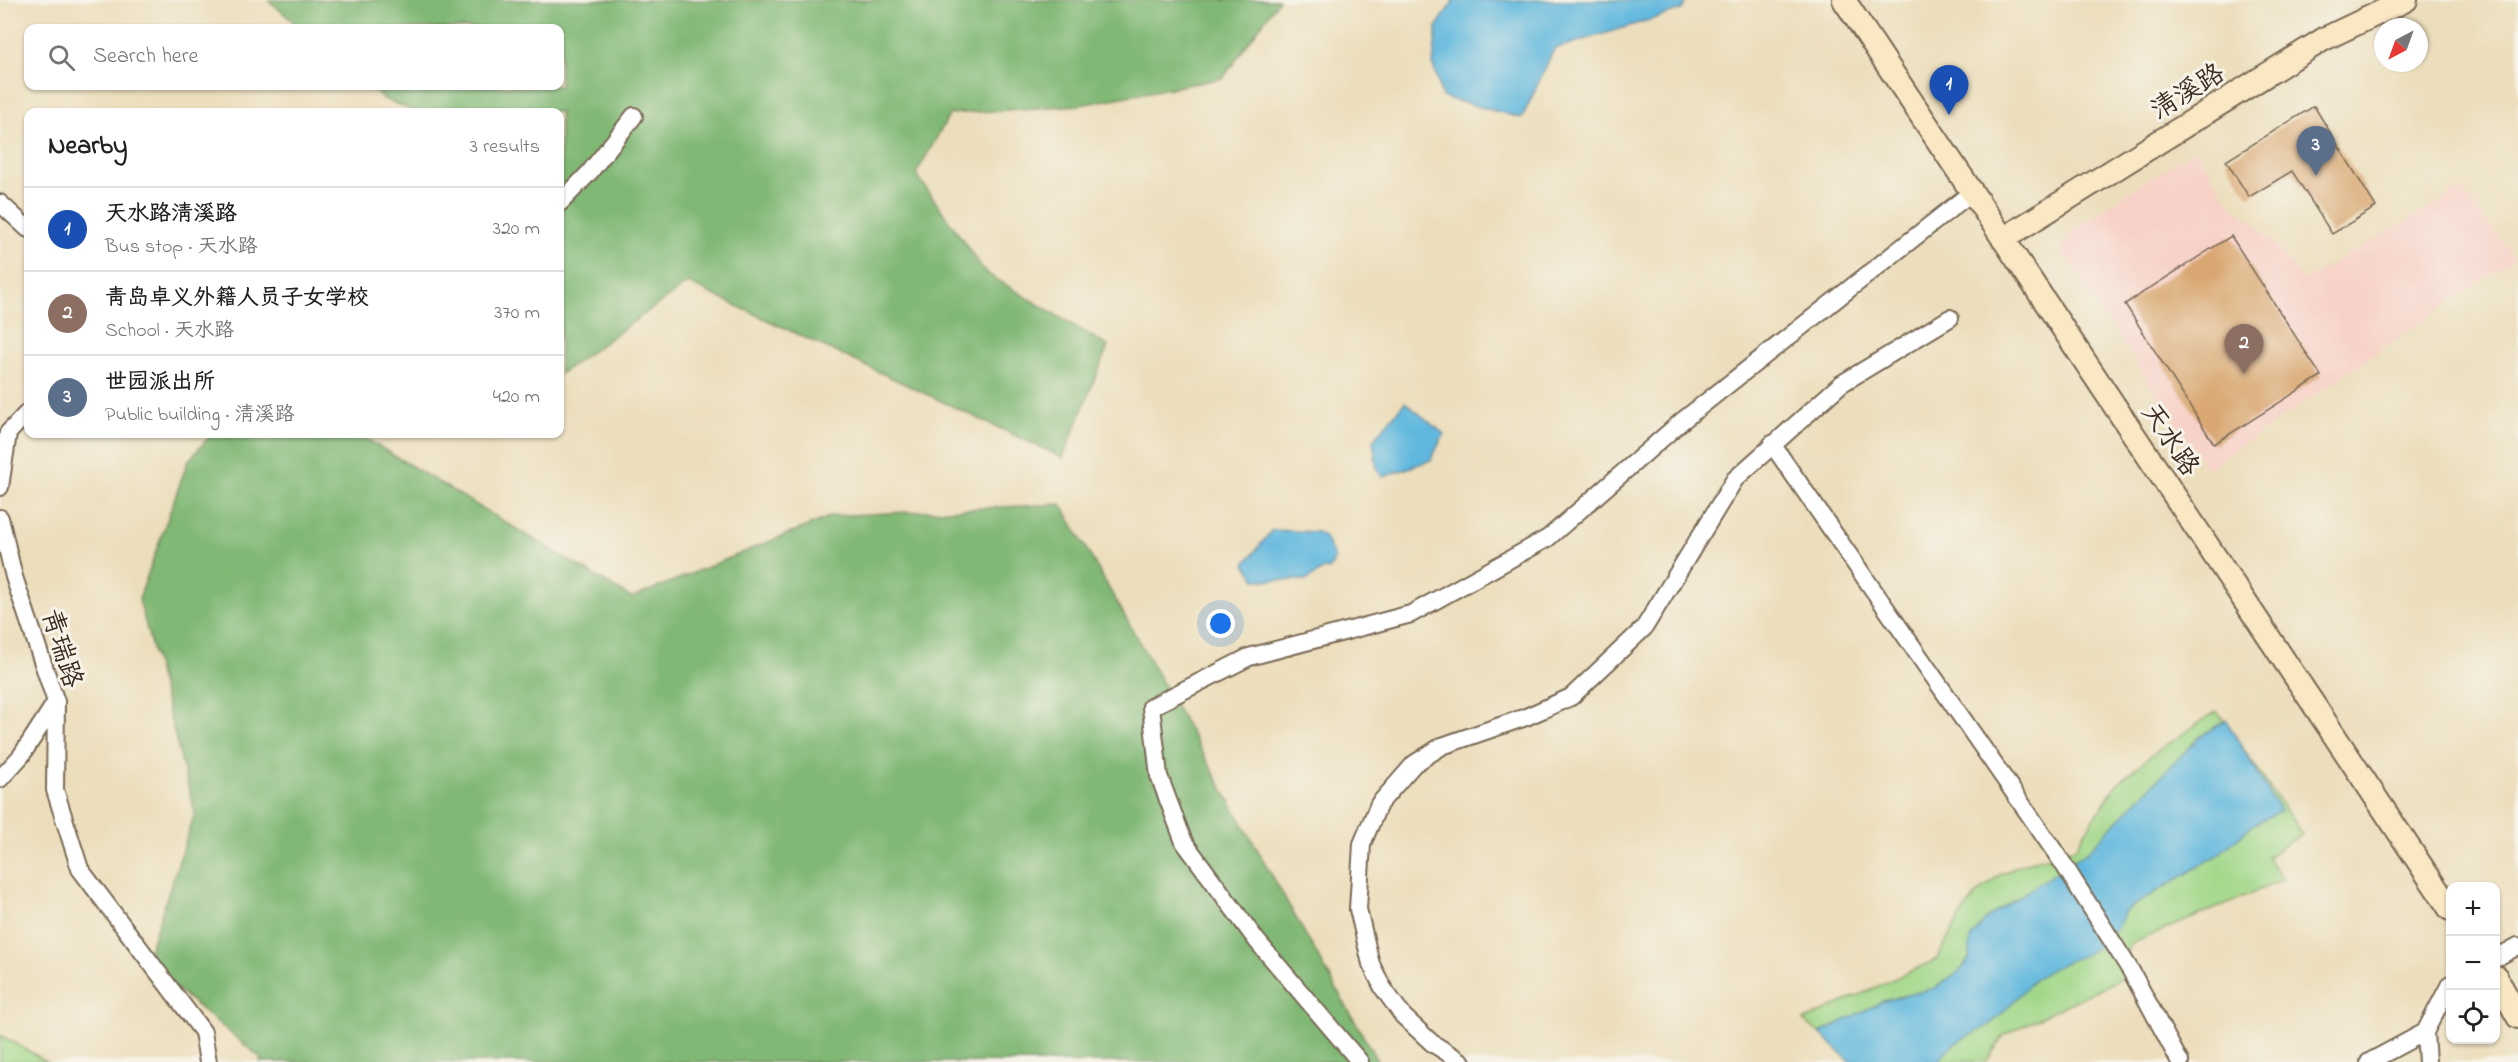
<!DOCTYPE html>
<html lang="en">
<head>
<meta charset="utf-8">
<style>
	:root { --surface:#fff; --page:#f2f2f2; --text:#202124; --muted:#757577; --line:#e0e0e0; --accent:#1f6fb2 }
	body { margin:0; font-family:"Indie Flower","LXGW WenKai TC",sans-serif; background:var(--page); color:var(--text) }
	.controls { position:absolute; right:18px; bottom:18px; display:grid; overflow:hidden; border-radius:12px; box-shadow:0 2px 4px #0004 }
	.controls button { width:54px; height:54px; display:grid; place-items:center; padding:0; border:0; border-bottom:2px solid var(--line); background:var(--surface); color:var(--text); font:30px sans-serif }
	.compass { position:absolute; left:2374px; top:18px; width:54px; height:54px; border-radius:50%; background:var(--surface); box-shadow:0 2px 4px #0004; rotate:221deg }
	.you { position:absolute; left:1221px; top:624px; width:21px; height:21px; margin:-15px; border:4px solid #fff; border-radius:50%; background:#1a73e8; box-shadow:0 0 0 9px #1a73e833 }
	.badge { display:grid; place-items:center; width:39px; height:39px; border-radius:50%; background:var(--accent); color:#fff; font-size:20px; font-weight:700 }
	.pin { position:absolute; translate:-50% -50px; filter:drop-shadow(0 2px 3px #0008) }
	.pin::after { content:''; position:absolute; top:32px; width:21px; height:18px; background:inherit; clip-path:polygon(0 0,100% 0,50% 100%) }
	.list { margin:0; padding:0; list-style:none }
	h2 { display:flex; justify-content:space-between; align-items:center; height:78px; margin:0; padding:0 24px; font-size:26px }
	h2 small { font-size:20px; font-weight:400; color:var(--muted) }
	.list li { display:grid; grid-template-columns:39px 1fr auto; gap:18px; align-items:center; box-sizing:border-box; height:84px; padding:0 24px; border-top:2px solid var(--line) }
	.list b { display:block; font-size:22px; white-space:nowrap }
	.list p { margin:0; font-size:20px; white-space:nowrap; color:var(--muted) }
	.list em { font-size:20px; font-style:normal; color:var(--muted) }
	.icon { flex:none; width:33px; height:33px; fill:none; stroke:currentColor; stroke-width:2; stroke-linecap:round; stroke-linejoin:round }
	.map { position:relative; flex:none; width:2518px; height:1062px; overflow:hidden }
	.search { position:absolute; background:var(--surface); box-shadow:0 2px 4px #0004; left:24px; top:24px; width:540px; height:66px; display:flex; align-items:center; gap:15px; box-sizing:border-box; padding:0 21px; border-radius:12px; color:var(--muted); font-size:22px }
	.panel { position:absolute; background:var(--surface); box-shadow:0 2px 4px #0004; left:24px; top:108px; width:540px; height:330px; border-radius:12px }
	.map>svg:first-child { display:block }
	.built { fill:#f7d1c7 }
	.green { fill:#a1d788; stroke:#6e8053; stroke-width:1.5 }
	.forest { fill:#80b874; stroke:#5e7149; stroke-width:1.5 }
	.water { fill:#61b8de; stroke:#4e717e; stroke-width:1.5 }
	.building { fill:#d9a772 }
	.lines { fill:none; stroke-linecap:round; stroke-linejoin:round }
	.street-casing { stroke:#796955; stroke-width:20 }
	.secondary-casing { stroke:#796955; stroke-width:26 }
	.street { stroke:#fff; stroke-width:16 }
	.secondary { stroke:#fae7c3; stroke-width:22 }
	.labels { text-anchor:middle; stroke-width:6; stroke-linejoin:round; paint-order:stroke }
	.street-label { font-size:27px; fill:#3b2a1e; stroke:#f7f3e8 }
</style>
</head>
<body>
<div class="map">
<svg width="2518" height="1062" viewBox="0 0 2518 1062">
	<rect width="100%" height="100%" fill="#f7f3e8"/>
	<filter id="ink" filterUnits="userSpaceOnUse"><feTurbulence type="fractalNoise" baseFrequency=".0167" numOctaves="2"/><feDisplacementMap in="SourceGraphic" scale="12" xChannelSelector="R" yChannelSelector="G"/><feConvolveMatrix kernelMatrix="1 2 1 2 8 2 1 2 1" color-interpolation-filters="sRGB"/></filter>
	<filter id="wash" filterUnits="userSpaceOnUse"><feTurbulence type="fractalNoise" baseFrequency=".008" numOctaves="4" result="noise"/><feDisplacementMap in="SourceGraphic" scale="24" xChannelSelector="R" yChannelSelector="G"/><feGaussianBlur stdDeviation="1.35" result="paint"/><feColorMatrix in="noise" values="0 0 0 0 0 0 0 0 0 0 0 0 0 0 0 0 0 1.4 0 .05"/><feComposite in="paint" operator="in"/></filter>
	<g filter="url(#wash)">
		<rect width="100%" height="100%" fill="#ecdebc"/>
		<polygon class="built" points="2196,149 2232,207 2254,222 2305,280 2462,189 2514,258 2207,469 2060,249 2073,229"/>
		<g class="green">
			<polygon points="2217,711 2302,834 2267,857 2283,880 2130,944 2122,978 2004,1035 1986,1062 1850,1062 1820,1033 1803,1021 1937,959 1959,918 1975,896 1998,876 2020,865 2075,848 2116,785 2150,756"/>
			<polygon points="0,1035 48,1062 0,1062"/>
		</g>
		<g class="forest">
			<polygon points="268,0 1279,0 1223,78 1080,105 950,114 916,174 986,273 1108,346 1063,458 688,283 560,374 560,112 416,112 384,99 368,86 560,86 560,28 301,28"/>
			<polygon points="212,434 358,434 632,598 832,516 1061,504 1378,1062 260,1062 261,1058 145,963 195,813 139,599 188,461"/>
		</g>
		<g class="water">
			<polygon points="1454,0 1687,0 1682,10 1554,49 1522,118 1442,97 1433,65 1437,26"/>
			<polygon points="1405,402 1444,434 1431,460 1383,477 1377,470 1373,440"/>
			<polygon points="1272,530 1317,532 1324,536 1335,558 1329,570 1324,569 1307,580 1257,580 1245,564"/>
			<path d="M2226,720L2280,811L2254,824L2219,854L2125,911C2107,960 2074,952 2040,976C2021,989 2008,1011 1990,1024C1969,1040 1954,1036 1939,1062H1850L1820,1033L1883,1001L1935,988L1962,969L1970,957V939L1987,918L2088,851L2199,737Z"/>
		</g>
		<g id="blocks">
			<g class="building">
				<polygon points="2314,106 2376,207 2332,234 2292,171 2249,197 2226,161"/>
				<polygon points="2231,236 2321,376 2214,444 2125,304"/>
			</g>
		</g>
	</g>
	<g filter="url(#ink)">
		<use href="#blocks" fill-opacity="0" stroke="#796955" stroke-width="1.5"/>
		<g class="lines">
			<defs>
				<g id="street">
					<polyline points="0,203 28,229"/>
					<polyline points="560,203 589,173 634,116"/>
					<polyline points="1772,444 2062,862 2131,971 2180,1062"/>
					<polyline points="0,487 8,433 28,412"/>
					<polyline points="0,518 14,577 56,702 21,756 0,779"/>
					<polyline points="56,702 55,790 80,869 203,1032 208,1062"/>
					<polyline points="2496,958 2518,946"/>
					<polyline points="2425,1032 2427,1062"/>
					<polyline points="1360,1062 1257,941 1184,842 1159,776 1151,707 1249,657 1411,614 1548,538 1682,421 1972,192"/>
					<polyline points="1462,1062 1432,1043 1403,1016 1383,988 1371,964 1358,909 1362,844 1379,804 1414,764 1442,746 1526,717 1571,697 1644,628 1735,479 1841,384 1950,318"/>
					<polyline points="2369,1062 2425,1032 2450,984"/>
				</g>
				<g id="secondary">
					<polyline points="1844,0 2450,909"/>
					<polyline points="2003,239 2324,39 2406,0"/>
					<polyline points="2496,977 2518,1017"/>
				</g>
			</defs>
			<use href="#street" class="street-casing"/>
			<use href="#secondary" class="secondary-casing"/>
			<use href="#street" class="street"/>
			<use href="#secondary" class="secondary"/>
		</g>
	</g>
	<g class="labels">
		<g class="street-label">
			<text transform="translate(2187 91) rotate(-32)" y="9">清溪路</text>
			<text transform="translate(2171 439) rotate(56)" y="9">天水路</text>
			<text transform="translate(63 648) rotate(73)" y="9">青瑞路</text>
		</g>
	</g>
</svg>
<div class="controls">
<button>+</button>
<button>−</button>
<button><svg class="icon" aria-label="locate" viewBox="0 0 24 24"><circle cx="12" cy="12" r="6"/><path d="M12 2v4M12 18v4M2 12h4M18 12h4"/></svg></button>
</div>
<svg class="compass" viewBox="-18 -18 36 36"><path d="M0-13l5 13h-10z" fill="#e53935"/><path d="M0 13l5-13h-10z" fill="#757577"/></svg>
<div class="you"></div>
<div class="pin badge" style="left:1949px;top:115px;background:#1a4fb4">1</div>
<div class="pin badge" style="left:2244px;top:374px;background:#8d6e63">2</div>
<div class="pin badge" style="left:2316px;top:176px;background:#5c6f8a">3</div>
<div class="search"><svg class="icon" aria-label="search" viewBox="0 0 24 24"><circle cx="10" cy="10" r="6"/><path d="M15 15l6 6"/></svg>Search here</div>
<section class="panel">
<h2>Nearby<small>3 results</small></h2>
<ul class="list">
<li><span class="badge" style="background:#1a4fb4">1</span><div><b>天水路清溪路</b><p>Bus stop · 天水路</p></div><em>320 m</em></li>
<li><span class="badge" style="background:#8d6e63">2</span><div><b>青岛卓义外籍人员子女学校</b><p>School · 天水路</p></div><em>370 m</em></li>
<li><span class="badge" style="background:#5c6f8a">3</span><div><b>世园派出所</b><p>Public building · 清溪路</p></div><em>420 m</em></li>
</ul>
</section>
</div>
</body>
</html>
